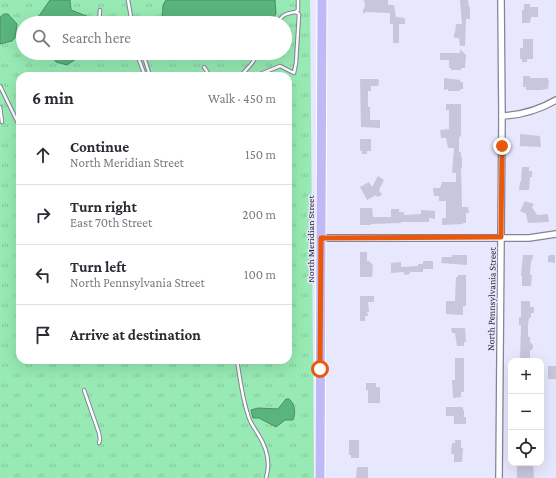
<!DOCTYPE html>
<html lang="en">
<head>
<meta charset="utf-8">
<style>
	:root { --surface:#fff; --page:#f2f2f3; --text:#2b2b33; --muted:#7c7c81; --line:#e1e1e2 }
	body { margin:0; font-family:"Crimson Pro",serif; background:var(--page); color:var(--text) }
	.controls { position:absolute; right:12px; bottom:12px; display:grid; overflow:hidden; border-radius:8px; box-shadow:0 4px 16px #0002 }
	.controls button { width:36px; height:36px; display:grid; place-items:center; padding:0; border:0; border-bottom:1px solid var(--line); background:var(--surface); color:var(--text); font:20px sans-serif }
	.stop { position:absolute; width:12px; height:12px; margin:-9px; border:3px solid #ea580c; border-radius:50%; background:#fff }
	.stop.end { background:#ea580c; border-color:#fff; box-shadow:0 1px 4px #0008 }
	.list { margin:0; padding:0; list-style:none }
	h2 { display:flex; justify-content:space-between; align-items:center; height:52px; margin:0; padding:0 16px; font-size:17px }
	h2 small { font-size:13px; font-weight:400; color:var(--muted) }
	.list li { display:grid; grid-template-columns:26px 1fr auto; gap:12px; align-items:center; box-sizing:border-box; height:60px; padding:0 16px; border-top:1px solid var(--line) }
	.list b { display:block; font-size:15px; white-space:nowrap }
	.list p { margin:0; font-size:13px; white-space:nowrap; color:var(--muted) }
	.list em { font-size:13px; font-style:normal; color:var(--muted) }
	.icon { flex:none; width:22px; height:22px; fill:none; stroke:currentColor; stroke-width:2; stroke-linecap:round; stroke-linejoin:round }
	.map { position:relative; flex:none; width:556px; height:478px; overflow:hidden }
	.search { position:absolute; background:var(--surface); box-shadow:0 4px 16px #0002; left:16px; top:16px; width:276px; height:44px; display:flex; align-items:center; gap:10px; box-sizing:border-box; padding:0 14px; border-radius:22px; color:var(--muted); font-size:15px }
	.panel { position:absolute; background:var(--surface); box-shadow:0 4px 16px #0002; left:16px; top:72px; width:276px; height:292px; border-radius:12px }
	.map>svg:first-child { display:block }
	.grass { fill:url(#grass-tufts); fill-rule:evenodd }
	.water { fill:#59b57c; stroke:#4c8c66 }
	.building { fill:#c7c6db }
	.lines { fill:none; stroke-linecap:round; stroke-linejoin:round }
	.service-casing { stroke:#848497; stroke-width:4.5 }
	.minor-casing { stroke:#848497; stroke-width:8 }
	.primary-casing { stroke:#fff; stroke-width:11 }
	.service { stroke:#fff; stroke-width:2.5 }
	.minor { stroke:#fff; stroke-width:5.5 }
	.primary { stroke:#bfb9f5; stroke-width:9 }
	.route { stroke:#ea580c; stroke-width:5 }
	.labels { text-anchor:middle; stroke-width:3; stroke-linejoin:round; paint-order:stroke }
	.street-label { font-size:10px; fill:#2c2b33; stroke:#e7e7fd }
</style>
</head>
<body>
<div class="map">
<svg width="556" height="478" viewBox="0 0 556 478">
	<defs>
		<pattern id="grass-tufts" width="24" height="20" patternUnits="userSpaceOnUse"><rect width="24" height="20" fill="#97eab3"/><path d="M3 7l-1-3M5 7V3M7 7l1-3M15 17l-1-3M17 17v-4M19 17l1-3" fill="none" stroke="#82c99a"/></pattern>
	</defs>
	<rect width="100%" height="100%" fill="#e7e7fd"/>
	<path class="grass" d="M0,0H310L314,478H0ZM23,23H285V53H23ZM20,76H288V360H20Z"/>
	<g class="water">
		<polygon points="50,0 70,0 71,10 89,17 91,21 79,23 38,23 39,16"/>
		<polygon points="166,0 275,0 276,13 274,18 259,23 162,23 163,5"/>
		<polygon points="4,14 8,14 17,24 15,38 12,41 0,44 0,17"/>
		<polygon points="51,53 78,53 76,59 67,65 56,62"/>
		<path d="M286,399H289C295,404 296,413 293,420H285L276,427L259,418H253L251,410L258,408L278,409Z"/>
	</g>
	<g class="building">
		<polygon points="364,0 388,0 388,5 394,5 396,17 405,18 405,24 399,24 399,43 393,43 393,24 390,24 390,13 366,12 363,14 363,10 365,6"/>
		<polygon points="460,0 468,0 469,7 470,7 470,19 466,19 465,46 460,46 459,38 454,38 454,33 455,33 456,24 462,24"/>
		<polygon points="524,4 530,4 530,7 538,7 538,17 531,17 530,23 522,23 522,10 524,10"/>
		<polygon points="523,39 533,39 533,59 527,59 527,62 522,62 522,59 520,59 520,48 523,48"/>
		<polygon points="460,49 466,55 465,68 461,68 461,70 451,70 451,68 449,68 449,60 440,60 440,53 460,53"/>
		<polygon points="523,76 530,76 530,78 548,78 548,80 549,80 548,89 540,90 526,90 526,87 523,87"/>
		<polygon points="444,78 460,80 460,82 463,82 463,89 460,89 460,91 448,91 448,89 444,90"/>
		<polygon points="360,79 378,79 379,81 378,86 371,86 371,91 368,91 368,107 370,107 370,120 380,120 380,128 361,127"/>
		<polygon points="446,104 461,104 461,135 459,138 459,152 461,152 461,157 462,157 462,168 461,168 462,207 468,207 469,213 466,213 466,223 463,223 463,224 442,225 442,218 446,218 446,201 439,201 439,196 434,196 433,188 440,188 442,182 456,182 456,173 452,173 454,148 448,148 446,138 441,138 440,130 449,129 449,110 446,110"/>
		<polygon points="520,134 540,136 541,147 520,146"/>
		<polygon points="360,139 371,139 371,151 367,151 367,154 362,154 362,151 360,151"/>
		<polygon points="522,167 529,167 529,171 532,171 532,177 530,177 529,190 519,190 520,182 521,182"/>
		<polygon points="378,176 384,180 379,190 382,195 377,197 376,195 367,200 360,187 369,182 372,187"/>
		<polygon points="525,201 534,204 532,207 537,215 548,214 549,222 528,223 526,214 520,211"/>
		<polygon points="360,208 372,208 373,217 391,217 391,209 399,209 399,212 404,212 404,215 421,214 421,210 435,211 435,219 429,218 429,222 401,222 401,223 371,224 371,225 360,225"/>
		<polygon points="360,252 367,252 367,261 369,261 373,265 372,277 360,277"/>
		<polygon points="452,255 467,255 467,265 441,263 442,257 452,257"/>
		<polygon points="523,255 533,255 532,261 531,261 530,275 532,275 531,286 522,286 522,276 521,276"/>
		<polygon points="549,255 555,255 555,263 548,262 548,256 549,256"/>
		<polygon points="423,261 433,261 433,269 423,269 423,272 410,272 410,274 404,275 404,272 391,273 391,263 401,262 401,267 418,266 418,264 423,264"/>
		<polygon points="458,275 466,275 466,306 463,306 463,315 446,314 446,301 455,301 456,277 458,277"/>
		<polygon points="360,296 374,296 374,302 368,302 369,312 367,312 368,316 365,316 365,321 360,321"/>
		<polygon points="521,301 530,301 530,307 534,307 534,313 531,313 531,318 529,318 528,325 528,337 530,337 530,342 533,345 533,348 530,351 530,360 520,360 521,325 519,325 519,317 521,317"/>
		<polygon points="451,328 465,328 466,342 464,342 464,346 457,346 455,333 452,333"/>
		<polygon points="455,358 464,358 464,392 461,392 461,397 453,398 452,380 455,380"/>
		<rect x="548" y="366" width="8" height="13"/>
		<polygon points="366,383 376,383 376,387 380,387 380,403 368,403 368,390 366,390"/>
		<polygon points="446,407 463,407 463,410 464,410 464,417 466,417 466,424 454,424 454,416 446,416"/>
		<polygon points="349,440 359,440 359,458 351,458 351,455 349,455"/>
		<polygon points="455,440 461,440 461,448 463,448 462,462 454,462 454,454 451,454 452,443 455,443"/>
		<polygon points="517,463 533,463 534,478 517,478"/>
		<polygon points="357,467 368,467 368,478 356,478"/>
	</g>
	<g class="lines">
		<defs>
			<g id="service">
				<polyline points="128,0 132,23"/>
				<polyline points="99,23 100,10"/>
				<path d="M278,23C282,14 288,13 296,12"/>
				<polyline points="131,53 138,57 145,76"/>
				<polyline points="138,53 145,60 150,76"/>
				<polyline points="204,67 208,73 212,76"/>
				<path d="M241,76C247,67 254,65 257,53"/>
				<polyline points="243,76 258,75 280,66 294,73 296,63 299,14 296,12 298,10 298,0"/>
				<polyline points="0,86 18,123 20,133"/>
				<polyline points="0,107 2,122"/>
				<polyline points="288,326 290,337 288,342"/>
				<path d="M237,360C240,378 242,397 248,415C250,423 254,427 258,434C267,448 271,462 266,478"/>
				<polyline points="84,390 99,433 100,439 99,443"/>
			</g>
			<g id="minor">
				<path d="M502,116C522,115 539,110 556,100"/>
				<polyline points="321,238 529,238 556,234"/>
				<polyline points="499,478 502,116 501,0"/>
			</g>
			<polyline id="primary" points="320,478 322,0"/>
		</defs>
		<use href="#service" class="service-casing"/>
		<use href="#minor" class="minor-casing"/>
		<use href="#primary" class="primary-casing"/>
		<use href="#service" class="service"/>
		<use href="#minor" class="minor"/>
		<use href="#primary" class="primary"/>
	</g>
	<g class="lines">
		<polyline class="route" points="320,369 321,238 501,237 502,146"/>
	</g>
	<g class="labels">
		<g class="street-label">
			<text transform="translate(310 239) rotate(-90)" y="4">North Meridian Street</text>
			<text transform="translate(491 299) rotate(-89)" y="4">North Pennsylvania Street</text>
		</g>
	</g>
</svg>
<div class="controls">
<button>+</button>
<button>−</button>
<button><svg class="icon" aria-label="locate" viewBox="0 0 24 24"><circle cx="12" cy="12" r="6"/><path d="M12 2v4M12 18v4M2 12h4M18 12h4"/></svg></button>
</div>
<div class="stop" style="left:320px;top:369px"></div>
<div class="stop end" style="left:502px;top:146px"></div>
<div class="search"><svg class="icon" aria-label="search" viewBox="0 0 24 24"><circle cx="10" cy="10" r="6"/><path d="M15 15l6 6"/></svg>Search here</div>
<section class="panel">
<h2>6 min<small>Walk · 450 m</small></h2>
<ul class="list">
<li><svg class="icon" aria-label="ahead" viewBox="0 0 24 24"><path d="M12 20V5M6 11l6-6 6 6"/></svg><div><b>Continue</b><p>North Meridian Street</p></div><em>150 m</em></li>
<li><svg class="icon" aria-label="right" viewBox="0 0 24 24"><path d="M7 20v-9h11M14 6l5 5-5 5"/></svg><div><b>Turn right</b><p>East 70th Street</p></div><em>200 m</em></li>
<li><svg class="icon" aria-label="left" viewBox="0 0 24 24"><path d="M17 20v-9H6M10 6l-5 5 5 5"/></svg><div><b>Turn left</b><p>North Pennsylvania Street</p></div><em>100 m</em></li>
<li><svg class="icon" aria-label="arrive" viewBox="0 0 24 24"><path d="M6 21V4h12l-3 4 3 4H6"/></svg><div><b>Arrive at destination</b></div></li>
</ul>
</section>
</div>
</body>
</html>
